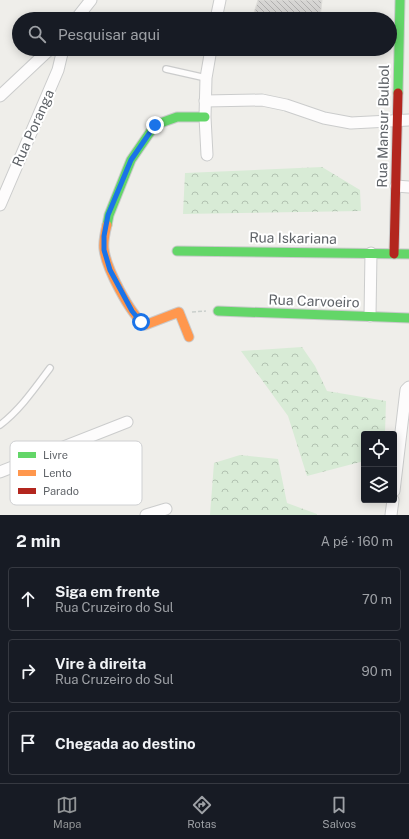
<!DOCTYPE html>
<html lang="pt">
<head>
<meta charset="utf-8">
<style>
	:root { --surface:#171b24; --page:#242831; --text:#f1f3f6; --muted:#9ea1a6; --line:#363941; --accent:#919496 }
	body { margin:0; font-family:"Public Sans",sans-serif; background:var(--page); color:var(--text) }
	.controls { position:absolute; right:12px; bottom:12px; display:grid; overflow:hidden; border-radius:4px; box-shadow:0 2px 10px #0003 }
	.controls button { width:36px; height:36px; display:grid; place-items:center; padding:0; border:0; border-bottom:1px solid var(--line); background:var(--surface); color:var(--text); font:20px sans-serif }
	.stop { position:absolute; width:12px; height:12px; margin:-9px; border:3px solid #1a73e8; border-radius:50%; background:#fff }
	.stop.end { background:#1a73e8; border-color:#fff; box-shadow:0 1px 4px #0008 }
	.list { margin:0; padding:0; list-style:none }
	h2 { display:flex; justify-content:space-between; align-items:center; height:52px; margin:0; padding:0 16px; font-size:17px }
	h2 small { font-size:13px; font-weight:400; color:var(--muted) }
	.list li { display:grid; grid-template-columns:26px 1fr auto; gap:12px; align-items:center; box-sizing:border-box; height:64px; margin:0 8px 8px; padding:0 8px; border:1px solid var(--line); border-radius:4px }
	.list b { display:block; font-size:15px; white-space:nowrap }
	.list p { margin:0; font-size:13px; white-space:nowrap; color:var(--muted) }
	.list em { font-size:13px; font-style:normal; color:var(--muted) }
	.icon { flex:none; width:22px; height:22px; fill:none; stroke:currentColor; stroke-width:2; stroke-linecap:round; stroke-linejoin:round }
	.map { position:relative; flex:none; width:409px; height:515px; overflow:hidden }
	.search { position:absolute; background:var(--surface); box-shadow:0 2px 10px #0003; left:12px; right:12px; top:12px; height:44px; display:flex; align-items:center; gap:10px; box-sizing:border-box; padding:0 14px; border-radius:22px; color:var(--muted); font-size:15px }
	.sheet { height:268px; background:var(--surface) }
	nav { display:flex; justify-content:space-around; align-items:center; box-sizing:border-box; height:56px; border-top:1px solid var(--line); background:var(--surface); font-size:11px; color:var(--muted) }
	nav a { display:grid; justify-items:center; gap:2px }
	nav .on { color:var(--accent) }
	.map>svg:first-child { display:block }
	.forest { fill:url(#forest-crowns) }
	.building { fill:url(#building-back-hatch); stroke:#deddd9 }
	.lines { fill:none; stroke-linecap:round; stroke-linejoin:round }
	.lane-casing { stroke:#cbcccc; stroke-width:8 }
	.street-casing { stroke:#cbcccc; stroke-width:13 }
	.fast-casing { stroke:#cacacb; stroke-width:11 }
	.slow-casing { stroke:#cacacb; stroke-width:11 }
	.jam-casing { stroke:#cacacb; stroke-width:11 }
	.path { stroke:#cacfcc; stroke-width:1.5; stroke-dasharray:4 2; stroke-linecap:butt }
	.lane { stroke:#fdfcfc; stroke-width:5.5 }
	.street { stroke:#fdfcfc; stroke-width:11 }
	.fast { stroke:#63d668; stroke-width:9 }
	.slow { stroke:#ff974d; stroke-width:9 }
	.jam { stroke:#b3261e; stroke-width:9 }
	.route { stroke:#1a73e8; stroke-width:5 }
	.labels { text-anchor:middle; stroke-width:4; stroke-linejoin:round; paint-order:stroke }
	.street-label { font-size:14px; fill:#5f6368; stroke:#fff }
	.key { fill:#fff; stroke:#cfd0d2; stroke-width:1 }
	.key-label { font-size:11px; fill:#5f6368 }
</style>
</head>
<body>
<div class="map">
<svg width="409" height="515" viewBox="0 0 409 515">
	<defs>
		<pattern id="forest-crowns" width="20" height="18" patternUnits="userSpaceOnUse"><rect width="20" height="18" fill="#d8ebd6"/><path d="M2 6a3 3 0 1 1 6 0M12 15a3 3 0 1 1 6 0" fill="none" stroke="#b2c2b1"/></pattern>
		<pattern id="building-back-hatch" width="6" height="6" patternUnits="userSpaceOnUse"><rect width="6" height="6" fill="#d6d5d3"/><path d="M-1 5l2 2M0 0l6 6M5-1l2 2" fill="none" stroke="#b1b0af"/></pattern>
	</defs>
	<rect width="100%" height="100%" fill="#efeeea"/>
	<g class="forest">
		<polygon points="322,167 360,190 361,211 183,214 185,173"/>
		<polygon points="302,347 315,366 327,391 386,401 385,434 364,434 364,461 307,476 288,416 241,351"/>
		<polygon points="240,455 278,459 287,503 317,514 317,515 210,515 214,463"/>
	</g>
	<polygon class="building" points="258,0 322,0 320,19 252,19"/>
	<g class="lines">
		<defs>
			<g id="lane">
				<polyline points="166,69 206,78"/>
				<path d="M0,425C20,410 35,388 50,368"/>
			</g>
			<g id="street">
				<polyline points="76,19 91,0"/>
				<polyline points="216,19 220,0"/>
				<polyline points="0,96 50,49"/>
				<polyline points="205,101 262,100 286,105 324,118 351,123 409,120"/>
				<polyline points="207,155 205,117 206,78 211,49"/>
				<polyline points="396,186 409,187"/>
				<polyline points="0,205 58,70 63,49"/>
				<polyline points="370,316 371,253"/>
				<polyline points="0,472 127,422"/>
				<polyline points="394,491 406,390 409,387"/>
				<polyline points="146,515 166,509"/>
				<polyline points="391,515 393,500"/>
			</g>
			<g id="fast">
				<polyline points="398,93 400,0"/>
				<polyline points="107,225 109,215 131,160 155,125 177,117 205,117"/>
				<polyline points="177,251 409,254"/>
				<polyline points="218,311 409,318"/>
			</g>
			<path id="slow" d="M107,225C105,233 103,241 104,249C106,268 130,314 145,325L179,312L189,337"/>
			<polyline id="jam" points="394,254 398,93"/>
		</defs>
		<use href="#lane" class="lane-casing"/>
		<use href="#street" class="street-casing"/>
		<use href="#fast" class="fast-casing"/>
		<use href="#slow" class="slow-casing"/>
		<use href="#jam" class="jam-casing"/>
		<polyline class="path" points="192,312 206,311"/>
		<use href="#lane" class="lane"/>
		<use href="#street" class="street"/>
		<use href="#fast" class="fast"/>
		<use href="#slow" class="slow"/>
		<use href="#jam" class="jam"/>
	</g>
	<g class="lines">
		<polyline class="route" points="141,322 132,311 110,270 104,250 104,236 108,215 131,160 155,125"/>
	</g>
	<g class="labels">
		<g class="street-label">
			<text transform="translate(383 126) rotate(-89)" y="5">Rua Mansur Bulbol</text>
			<text transform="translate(33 128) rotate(-66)" y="5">Rua Poranga</text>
			<text transform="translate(293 238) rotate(1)" y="5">Rua Iskariana</text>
			<text transform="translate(314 301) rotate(2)" y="5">Rua Carvoeiro</text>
		</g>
	</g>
	<rect x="10" y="441" width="132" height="64" rx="6" class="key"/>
	<rect x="18" y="452" width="18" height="6" fill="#63d668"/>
	<rect x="18" y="470" width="18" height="6" fill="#ff974d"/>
	<rect x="18" y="488" width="18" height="6" fill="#b3261e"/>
	<g class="key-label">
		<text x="43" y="459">Livre</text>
		<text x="43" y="477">Lento</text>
		<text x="43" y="495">Parado</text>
	</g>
</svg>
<div class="controls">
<button><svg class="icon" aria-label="locate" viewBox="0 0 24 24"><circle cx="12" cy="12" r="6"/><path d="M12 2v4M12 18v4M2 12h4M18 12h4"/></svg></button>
<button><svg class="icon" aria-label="layers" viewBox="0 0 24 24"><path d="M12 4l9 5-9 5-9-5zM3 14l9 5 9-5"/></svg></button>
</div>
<div class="stop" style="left:141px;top:322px"></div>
<div class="stop end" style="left:155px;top:125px"></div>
<div class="search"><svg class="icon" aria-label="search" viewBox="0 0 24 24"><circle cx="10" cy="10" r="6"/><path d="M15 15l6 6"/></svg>Pesquisar aqui</div>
</div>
<section class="sheet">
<h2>2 min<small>A pé · 160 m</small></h2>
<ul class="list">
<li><svg class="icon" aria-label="ahead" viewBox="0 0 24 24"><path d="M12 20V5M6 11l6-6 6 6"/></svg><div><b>Siga em frente</b><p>Rua Cruzeiro do Sul</p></div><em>70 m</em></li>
<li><svg class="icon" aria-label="right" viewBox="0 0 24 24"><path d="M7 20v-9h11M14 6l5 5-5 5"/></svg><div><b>Vire à direita</b><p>Rua Cruzeiro do Sul</p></div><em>90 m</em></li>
<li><svg class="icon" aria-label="arrive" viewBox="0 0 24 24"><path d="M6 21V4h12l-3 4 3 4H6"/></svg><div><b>Chegada ao destino</b></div></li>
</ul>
</section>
<nav>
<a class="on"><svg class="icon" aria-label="map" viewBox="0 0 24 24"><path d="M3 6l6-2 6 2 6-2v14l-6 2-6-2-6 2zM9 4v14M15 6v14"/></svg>Mapa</a>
<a><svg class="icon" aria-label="directions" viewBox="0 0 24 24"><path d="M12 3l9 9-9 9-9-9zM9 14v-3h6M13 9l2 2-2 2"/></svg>Rotas</a>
<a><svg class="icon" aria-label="saved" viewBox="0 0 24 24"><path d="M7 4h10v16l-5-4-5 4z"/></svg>Salvos</a>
</nav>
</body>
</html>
